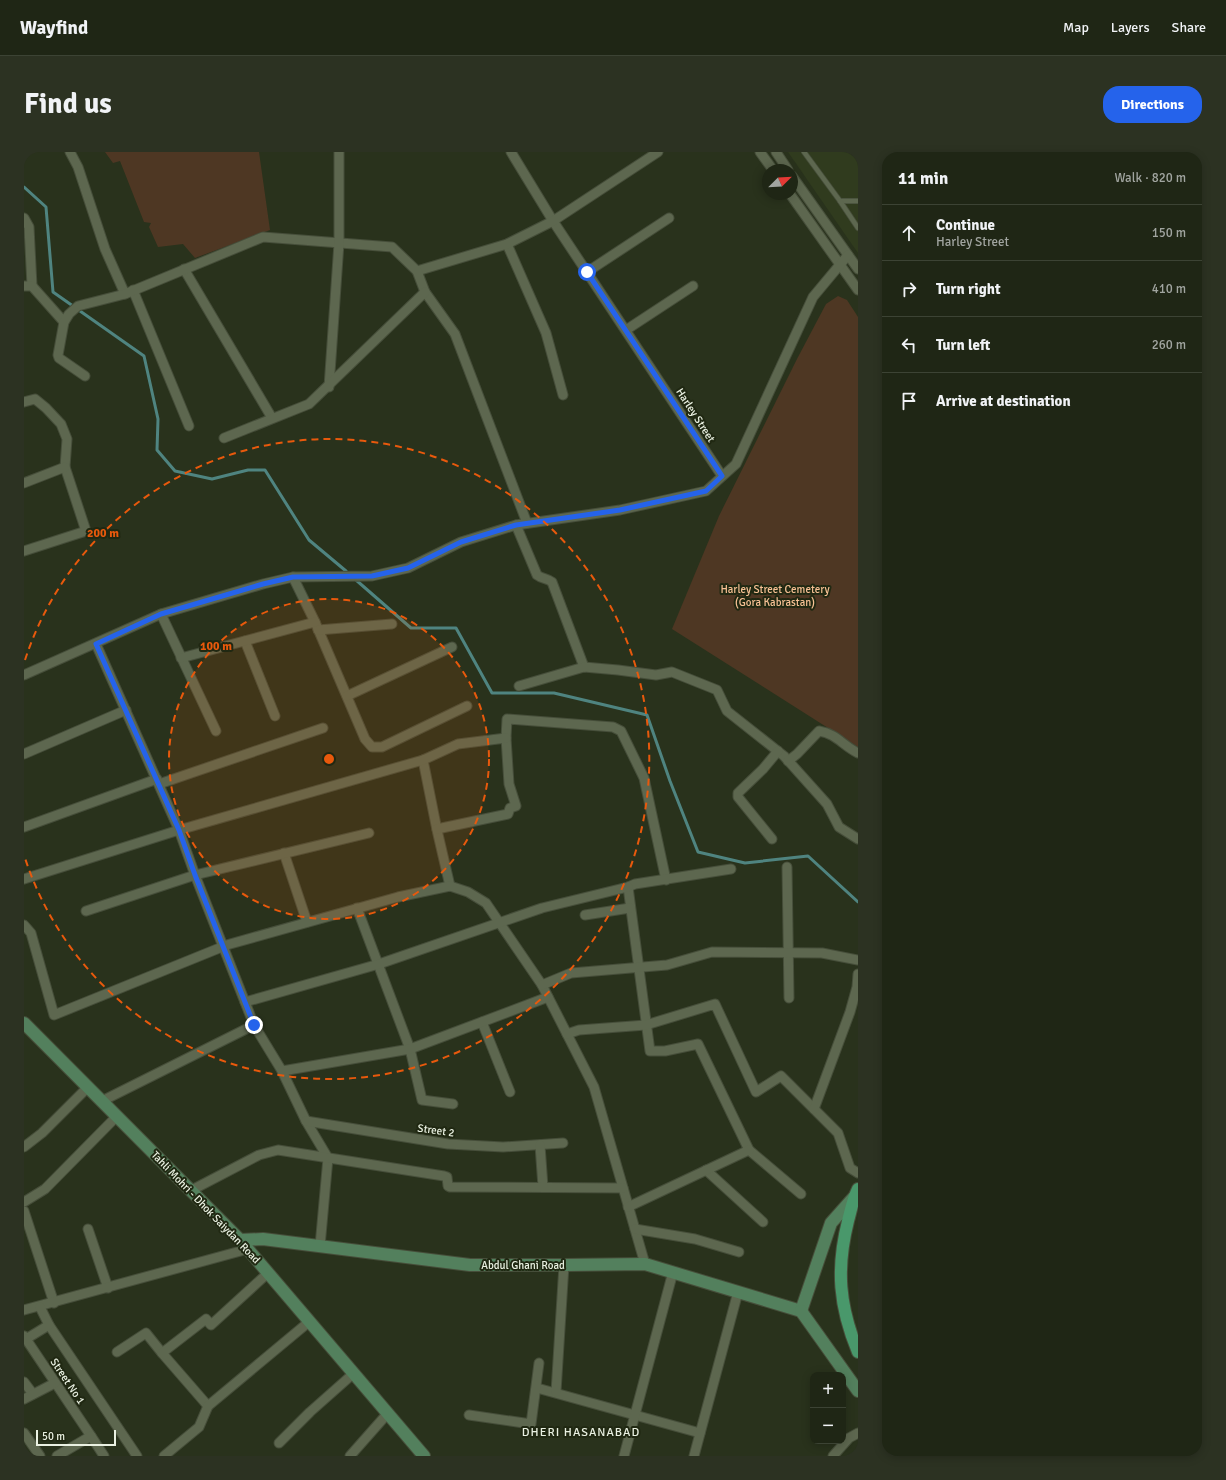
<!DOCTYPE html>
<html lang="en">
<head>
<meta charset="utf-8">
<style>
	:root { --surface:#1f2615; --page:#2c3222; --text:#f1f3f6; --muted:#a1a5a0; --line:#3c4334; --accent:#2563eb }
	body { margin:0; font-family:Signika,sans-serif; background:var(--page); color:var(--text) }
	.controls { position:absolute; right:12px; bottom:12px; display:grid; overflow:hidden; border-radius:8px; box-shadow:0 2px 10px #0003 }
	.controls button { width:36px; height:36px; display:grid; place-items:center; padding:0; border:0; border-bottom:1px solid var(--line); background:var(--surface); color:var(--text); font:20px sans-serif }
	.compass { position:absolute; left:738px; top:12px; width:36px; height:36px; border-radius:50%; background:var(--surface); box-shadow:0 2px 10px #0003; rotate:66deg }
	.scale { position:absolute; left:12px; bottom:10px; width:80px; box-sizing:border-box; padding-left:4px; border:2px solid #eaf1e2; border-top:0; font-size:11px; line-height:14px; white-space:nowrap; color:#eaf1e2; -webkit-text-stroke:3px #202812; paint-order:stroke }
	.stop { position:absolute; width:12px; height:12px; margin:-9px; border:3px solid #2563eb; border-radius:50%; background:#fff }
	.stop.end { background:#2563eb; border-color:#fff; box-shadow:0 1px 4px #0008 }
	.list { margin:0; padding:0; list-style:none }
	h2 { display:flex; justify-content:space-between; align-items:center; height:52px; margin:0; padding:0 16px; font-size:17px }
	h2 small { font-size:13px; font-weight:400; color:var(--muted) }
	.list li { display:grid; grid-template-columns:26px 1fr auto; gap:12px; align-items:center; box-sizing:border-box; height:56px; padding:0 16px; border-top:1px solid var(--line) }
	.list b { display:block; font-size:15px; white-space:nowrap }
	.list p { margin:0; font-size:13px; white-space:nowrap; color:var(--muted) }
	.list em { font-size:13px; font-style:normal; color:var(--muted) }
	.icon { flex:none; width:22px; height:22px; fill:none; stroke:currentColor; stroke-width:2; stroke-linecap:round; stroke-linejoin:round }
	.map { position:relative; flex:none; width:834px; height:1304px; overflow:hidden; border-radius:16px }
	header { display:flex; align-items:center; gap:24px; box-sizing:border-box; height:56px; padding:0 20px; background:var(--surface); border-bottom:1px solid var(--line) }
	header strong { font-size:19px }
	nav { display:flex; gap:22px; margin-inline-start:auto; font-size:14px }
	.intro { display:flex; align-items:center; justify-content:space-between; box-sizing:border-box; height:96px; padding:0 24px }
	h1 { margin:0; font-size:28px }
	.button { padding:10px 18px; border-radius:16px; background:var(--accent); color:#fff; font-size:14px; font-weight:700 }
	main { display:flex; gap:24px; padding:0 24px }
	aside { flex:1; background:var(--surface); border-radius:16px; box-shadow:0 2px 10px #0003 }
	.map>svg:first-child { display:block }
	.built { fill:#303b1e }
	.green { fill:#4e3723 }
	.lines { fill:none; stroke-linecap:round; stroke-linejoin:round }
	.stream { stroke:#4f8480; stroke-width:3 }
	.lane-casing { stroke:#464e3a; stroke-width:6 }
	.street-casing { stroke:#464e3a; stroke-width:11 }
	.secondary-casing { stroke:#464e3a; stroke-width:14 }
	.primary-casing { stroke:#464e3a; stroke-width:14 }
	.lane { stroke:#5d674f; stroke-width:4.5 }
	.street { stroke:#5d674f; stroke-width:9 }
	.secondary { stroke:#53805d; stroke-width:12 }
	.primary { stroke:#49986b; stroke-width:12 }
	.route { stroke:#2563eb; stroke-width:5 }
	.ring { fill:none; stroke:#e8590c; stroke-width:2; stroke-dasharray:7 5 }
	.labels { text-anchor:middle; stroke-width:4; stroke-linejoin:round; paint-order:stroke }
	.street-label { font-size:11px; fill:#eaf1e2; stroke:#202812 }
	.park-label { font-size:11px; fill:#f7c194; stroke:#202812 }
	.neighbourhood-label { font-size:12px; letter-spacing:1px; fill:#eaf1e2; stroke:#202812 }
	.centre { fill:#e8590c; stroke:#202812; stroke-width:2 }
	.ring-label { font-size:12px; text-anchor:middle; font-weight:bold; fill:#e8590c; stroke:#202812; stroke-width:4; stroke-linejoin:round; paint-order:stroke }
</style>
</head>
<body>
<header>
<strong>Wayfind</strong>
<nav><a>Map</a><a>Layers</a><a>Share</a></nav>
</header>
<div class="intro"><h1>Find us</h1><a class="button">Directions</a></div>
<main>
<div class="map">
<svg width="834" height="1304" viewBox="0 0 834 1304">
	<rect width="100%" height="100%" fill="#29321c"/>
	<polygon class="built" points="764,0 834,0 834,101 827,91"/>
	<g class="green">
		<polygon points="81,0 235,0 246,78 171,106 159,92 134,95 125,75 127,71 120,70 96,9 89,11"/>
		<polygon points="814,144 823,148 834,165 834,595 648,477 695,364 773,207 802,152"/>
	</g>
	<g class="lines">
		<g class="stream">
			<polyline points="0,35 22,55 29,140 120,204 134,267 133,298 151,319 188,327 224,318 241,318 285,388 322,419"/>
			<polyline points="332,428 387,476 432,476 468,541 530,541 623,563 646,629 674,700 721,711 784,704 834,750"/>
		</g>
		<defs>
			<g id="lane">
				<polyline points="780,0 816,49 834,49"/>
				<polyline points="816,49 834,76"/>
			</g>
			<g id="street">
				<polyline points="46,0 54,15 81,97 101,142"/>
				<polyline points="487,0 529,69 698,324"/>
				<polyline points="736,0 749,18"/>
				<polyline points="752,0 764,18"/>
				<polyline points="768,24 834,117"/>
				<polyline points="766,42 834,138"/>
				<polyline points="0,66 5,75 8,134"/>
				<polyline points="483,92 522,181 539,243"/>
				<polyline points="160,117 248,266"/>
				<polyline points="393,119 483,92 529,69 634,0"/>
				<polyline points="563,120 645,66"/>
				<polyline points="0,134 8,134 40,170"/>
				<polyline points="109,138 165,274"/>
				<polyline points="602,178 669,134"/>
				<polyline points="61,224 35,206 34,203 40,170 45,162 54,154 101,142 239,85 368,95 393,119 401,140 431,182 503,371"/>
				<polyline points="305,235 315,91 315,0"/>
				<polyline points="0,250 11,247 22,256 37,272 43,287 41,315 62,379 0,399"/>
				<polyline points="200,286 285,252 401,140"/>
				<polyline points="0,331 41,315"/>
				<path d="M492,373L513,423C518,427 523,426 528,430L560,515"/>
				<polyline points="269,425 291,470 341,587 348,595 358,595 443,554"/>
				<polyline points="137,462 192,579"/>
				<polyline points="294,478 368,472"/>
				<polyline points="221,489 251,564"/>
				<polyline points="72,492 155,678 171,723 230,873 258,919 282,969 304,1006 296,1094"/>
				<polyline points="157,506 291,470"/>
				<polyline points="0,523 137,462 239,432 269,425 348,424 384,416 437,390 492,373 596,358 682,339 712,312 789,145 824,103"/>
				<polyline points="495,534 560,515 594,518 632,523 648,520 693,538 703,559 760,604 803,652 815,675 834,687"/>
				<polyline points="323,544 428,495"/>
				<polyline points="0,602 102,558"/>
				<polyline points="399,608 413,678 426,734"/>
				<path d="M764,609L773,602L795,579C813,582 818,593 834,601"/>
				<polyline points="135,632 299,576"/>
				<polyline points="0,675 133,627"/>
				<polyline points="413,677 484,662 486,656 492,654 485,632 482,586 483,567 589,575 597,579 620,626 642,728"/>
				<polyline points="748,687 714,645 714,641 739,617 754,599"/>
				<polyline points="260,701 283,770"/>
				<polyline points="763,715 765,846"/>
				<polyline points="707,717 611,732 604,735 626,899 641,899 674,892 725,998 777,1042"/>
				<polyline points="0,727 155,678 399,608 434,592 482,586"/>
				<polyline points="333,756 386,897 398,948 429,952"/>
				<polyline points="62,759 171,723 345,681"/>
				<polyline points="561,763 606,756"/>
				<polyline points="0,773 7,781 30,863 198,795 199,794 374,745 426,734 444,740 462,751 518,833 570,935 621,1112"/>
				<polyline points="518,833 547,821 643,813 688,800 798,801 834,808"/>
				<polyline points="221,850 355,812 518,756 604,735"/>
				<polyline points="458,870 486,940"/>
				<polyline points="543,882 555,878 622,873 691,852 732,940 757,924 814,981 826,1016 834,1021"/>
				<polyline points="258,919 386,897 524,845"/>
				<polyline points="78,949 230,873"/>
				<polyline points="790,957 826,860 833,835 834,822"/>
				<polyline points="282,969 424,992 479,995 539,991"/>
				<polyline points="516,993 519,1035"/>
				<polyline points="0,995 18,981 64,935"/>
				<polyline points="682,1018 739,1070"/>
				<polyline points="166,1039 235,1003 254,998 420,1024 423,1025 424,1034 426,1035 599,1036"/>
				<polyline points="0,1050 21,1037 93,964"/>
				<polyline points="604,1055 725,998"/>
				<polyline points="0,1059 30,1151"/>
				<polyline points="64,1077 84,1136"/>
				<polyline points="611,1077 671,1087 715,1100"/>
				<polyline points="0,1158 224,1097"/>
				<polyline points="25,1173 113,1304"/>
				<polyline points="0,1184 2,1187 25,1173 16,1155"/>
				<polyline points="2,1187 67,1284"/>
				<polyline points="93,1200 122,1181 138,1201"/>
				<polyline points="0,1230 9,1242"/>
				<polyline points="513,1236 676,1281"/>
				<polyline points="532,1240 540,1113"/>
				<polyline points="0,1247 31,1231"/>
				<polyline points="184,1254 138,1201 182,1167 187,1173 244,1121"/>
				<polyline points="445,1263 507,1272 515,1211"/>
				<polyline points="0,1281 16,1304"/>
				<polyline points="255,1291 286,1260 330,1221"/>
				<polyline points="33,1304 67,1284 80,1304"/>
				<polyline points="140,1304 175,1275 184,1254 286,1169"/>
				<polyline points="326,1304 364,1261"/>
				<polyline points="600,1304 649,1120"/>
				<polyline points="670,1304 714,1140"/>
				<polyline points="809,1304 825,1286 834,1281"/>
			</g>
			<g id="secondary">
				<polyline points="0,871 216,1088 400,1304"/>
				<polyline points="216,1088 239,1087 446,1113 540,1113 621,1112 777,1159"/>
				<polyline points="777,1159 807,1071 831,1044"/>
				<polyline points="777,1159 834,1239"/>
			</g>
			<path id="primary" d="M834,1037C829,1047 827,1058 824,1069C812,1117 815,1154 834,1200"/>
		</defs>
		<use href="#lane" class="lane-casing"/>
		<use href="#street" class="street-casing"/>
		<use href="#secondary" class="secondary-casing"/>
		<use href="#primary" class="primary-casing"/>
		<use href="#lane" class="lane"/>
		<use href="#street" class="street"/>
		<use href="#secondary" class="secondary"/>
		<use href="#primary" class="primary"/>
	</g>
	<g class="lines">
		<polyline class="route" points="230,873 171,723 155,678 72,492 137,462 239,432 269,425 348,424 384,416 437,390 492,373 596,358 682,339 698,324 563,120"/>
	</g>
	<circle cx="305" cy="607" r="160" fill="#e8590c" fill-opacity=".12"/>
	<g class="ring">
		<circle cx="305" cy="607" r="160"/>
		<path d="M1 508A320 320 0 1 1 1 706"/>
	</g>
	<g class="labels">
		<g class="street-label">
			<text transform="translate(672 263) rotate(57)" y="4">Harley Street</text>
			<text transform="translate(412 978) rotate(8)" y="4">Street 2</text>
			<text transform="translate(182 1055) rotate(46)" y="4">Tahli Mohri - Dhok Saiydan Road</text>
			<text x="499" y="1117">Abdul Ghani Road</text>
			<text transform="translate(44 1229) rotate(56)" y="4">Street No 1</text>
		</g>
		<g class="park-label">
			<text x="751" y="441">Harley Street Cemetery<tspan x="751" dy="13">(Gora Kabrastan)</tspan></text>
		</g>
		<g class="neighbourhood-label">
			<text x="557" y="1284">DHERI HASANABAD</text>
		</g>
	</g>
	<circle cx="305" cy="607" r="6" class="centre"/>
	<g class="ring-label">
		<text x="79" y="385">200 m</text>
		<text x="192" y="498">100 m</text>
	</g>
</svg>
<div class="controls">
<button>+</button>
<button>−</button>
</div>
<svg class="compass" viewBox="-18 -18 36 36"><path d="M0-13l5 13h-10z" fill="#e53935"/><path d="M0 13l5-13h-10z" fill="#a1a5a0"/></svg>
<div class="scale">50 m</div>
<div class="stop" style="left:563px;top:120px"></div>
<div class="stop end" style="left:230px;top:873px"></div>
</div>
<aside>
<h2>11 min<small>Walk · 820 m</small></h2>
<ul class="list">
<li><svg class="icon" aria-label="ahead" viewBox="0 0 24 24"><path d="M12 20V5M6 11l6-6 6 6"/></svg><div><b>Continue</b><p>Harley Street</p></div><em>150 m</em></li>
<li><svg class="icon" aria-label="right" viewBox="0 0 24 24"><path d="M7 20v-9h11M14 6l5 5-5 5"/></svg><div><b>Turn right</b></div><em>410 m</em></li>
<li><svg class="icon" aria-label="left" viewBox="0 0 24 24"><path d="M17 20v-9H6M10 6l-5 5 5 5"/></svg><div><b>Turn left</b></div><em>260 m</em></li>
<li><svg class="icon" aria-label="arrive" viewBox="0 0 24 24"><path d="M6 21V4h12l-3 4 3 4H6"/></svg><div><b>Arrive at destination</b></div></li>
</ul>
</aside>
</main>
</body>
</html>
